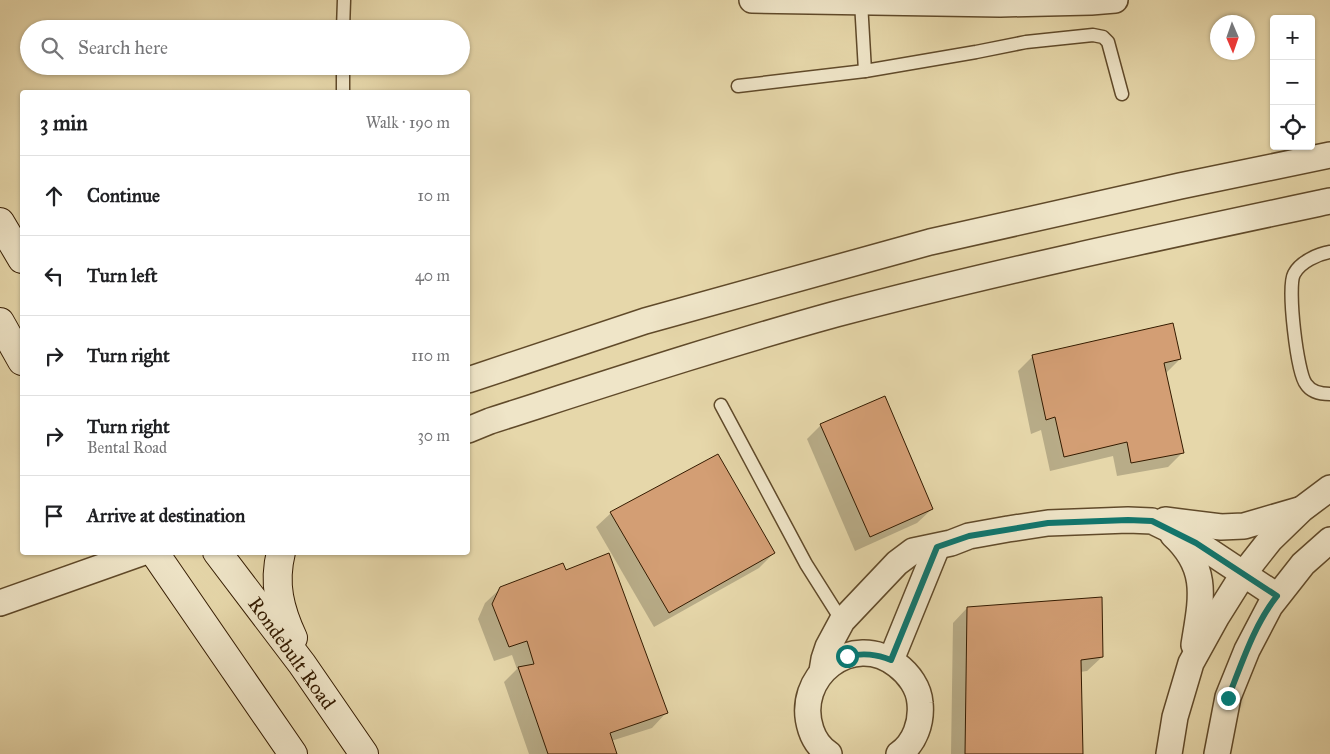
<!DOCTYPE html>
<html lang="en">
<head>
<meta charset="utf-8">
<style>
	:root { --surface:#fff; --page:#f2f2f2; --text:#202124; --muted:#757577; --line:#e0e0e0 }
	body { margin:0; font-family:"IM FELL Great Primer",serif; background:var(--page); color:var(--text) }
	.controls { position:absolute; right:15px; top:15px; display:grid; overflow:hidden; border-radius:5px; box-shadow:0 1px 4px #0004 }
	.controls button { width:45px; height:45px; display:grid; place-items:center; padding:0; border:0; border-bottom:1px solid var(--line); background:var(--surface); color:var(--text); font:25px sans-serif }
	.compass { position:absolute; left:1210px; top:15px; width:45px; height:45px; border-radius:50%; background:var(--surface); box-shadow:0 1px 4px #0004; rotate:178deg }
	.stop { position:absolute; width:15px; height:15px; margin:-11px; border:4px solid #0f766e; border-radius:50%; background:#fff }
	.stop.end { background:#0f766e; border-color:#fff; box-shadow:0 1px 5px #0008 }
	.list { margin:0; padding:0; list-style:none }
	h2 { display:flex; justify-content:space-between; align-items:center; height:65px; margin:0; padding:0 20px; font-size:21px }
	h2 small { font-size:16px; font-weight:400; color:var(--muted) }
	.list li { display:grid; grid-template-columns:32px 1fr auto; gap:15px; align-items:center; box-sizing:border-box; height:80px; padding:0 20px; border-top:1px solid var(--line) }
	.list b { display:block; font-size:19px; white-space:nowrap }
	.list p { margin:0; font-size:16px; white-space:nowrap; color:var(--muted) }
	.list em { font-size:16px; font-style:normal; color:var(--muted) }
	.icon { flex:none; width:28px; height:28px; fill:none; stroke:currentColor; stroke-width:2; stroke-linecap:round; stroke-linejoin:round }
	.map { position:relative; flex:none; width:1330px; height:754px; overflow:hidden }
	.search { position:absolute; background:var(--surface); box-shadow:0 1px 4px #0004; left:20px; top:20px; width:450px; height:55px; display:flex; align-items:center; gap:12px; box-sizing:border-box; padding:0 18px; border-radius:28px; color:var(--muted); font-size:19px }
	.panel { position:absolute; background:var(--surface); box-shadow:0 1px 4px #0004; left:20px; top:90px; width:450px; height:465px; border-radius:5px }
	.map>svg:first-child { display:block }
	.shadow { fill:#0003 }
	.building { fill:#d39e74; stroke:#341b00 }
	.lines { fill:none; stroke-linecap:round; stroke-linejoin:round }
	.service-casing { stroke:#604a2a; stroke-width:15 }
	.minor-casing { stroke:#604a2a; stroke-width:28 }
	.secondary-casing { stroke:#341b00; stroke-width:30 }
	.service { stroke:#efe5c8; stroke-width:12 }
	.minor { stroke:#efe5c8; stroke-width:25 }
	.secondary { stroke:#efe5c8; stroke-width:28 }
	.route { stroke:#0f766e; stroke-width:6 }
	.labels { text-anchor:middle; stroke-width:4.5; stroke-linejoin:round; paint-order:stroke }
	.street-label { font-size:20px; fill:#341b00; stroke:#efe5c8 }
</style>
</head>
<body>
<div class="map">
<svg width="1330" height="754" viewBox="0 0 1330 754">
	<rect width="100%" height="100%" fill="#e6d7aa"/>
	<filter id="stains"><feTurbulence type="fractalNoise" baseFrequency=".004" numOctaves="4"/><feColorMatrix values="0 0 0 0 .2 0 0 0 0 .09 0 0 0 0 .02 0 0 0 .5 -.17"/></filter>
	<radialGradient id="worn" r=".72"><stop offset=".6" stop-color="#630" stop-opacity="0"/><stop offset="1" stop-color="#630" stop-opacity=".3"/></radialGradient>
	<g class="shadow">
		<polygon points="1032,357 1180,359 1166,373 1183,452 1168,467 1117,476 1113,456 1050,471 1041,430 1031,434 1018,371"/>
		<polygon points="821,425 932,509 917,523 855,551 807,439"/>
		<polygon points="611,513 774,553 759,568 654,627 596,527"/>
		<polygon points="565,571 666,713 652,728 611,741 616,754 529,754 504,682 517,669 512,655 494,661 478,619 485,603 501,588"/>
		<polygon points="967,608 1102,657 1087,671 1080,672 1081,754 951,754 953,623"/>
	</g>
	<g class="building">
		<polygon points="1173,323 1181,359 1164,363 1184,453 1131,463 1127,442 1064,457 1055,417 1046,420 1032,355"/>
		<polygon points="885,396 933,509 870,537 820,424"/>
		<polygon points="718,454 775,553 669,613 610,512"/>
		<polygon points="609,553 668,713 610,733 617,754 548,754 518,667 534,664 527,641 509,647 492,604 500,587 563,563 566,570"/>
		<polygon points="1102,597 1103,657 1081,660 1083,754 965,754 967,607"/>
	</g>
	<g class="lines">
		<defs>
			<g id="service">
				<polyline points="861,2 865,71"/>
				<polyline points="343,29 344,0"/>
				<polyline points="738,86 865,71 976,52 1026,42 1093,35 1103,37 1108,42 1122,94"/>
				<polyline points="343,92 343,66"/>
				<path d="M1330,252C1318,254 1300,262 1294,274C1287,287 1297,373 1306,384C1311,392 1321,394 1330,394"/>
				<polyline points="721,405 806,564 842,621"/>
			</g>
			<g id="minor">
				<polyline points="752,0 1000,4 1091,2 1115,0"/>
				<polyline points="468,380 645,321 930,242 1180,186 1330,155"/>
				<path d="M468,430L490,421C605,384 720,346 836,314C999,271 1165,236 1330,201"/>
				<polyline points="1165,520 1221,527 1244,526 1299,510"/>
				<path d="M1173,535C1210,569 1201,600 1194,645"/>
				<polyline points="0,603 144,552"/>
				<polyline points="891,660 937,547"/>
				<polyline points="822,671 824,659 828,647 842,621 897,563 913,551 951,543 969,536 1008,529 1048,523 1128,520 1152,521 1197,543 1277,596"/>
				<path d="M829,754C820,748 814,739 811,730C793,677 853,630 897,665C909,674 919,688 920,703C922,722 915,743 899,754"/>
				<polyline points="1169,754 1175,717 1191,663 1217,616 1244,573 1270,540 1302,509 1330,488"/>
				<polyline points="1217,754 1228,697 1247,650 1270,606 1303,564 1330,540"/>
			</g>
			<g id="secondary">
				<polyline points="0,222 22,259"/>
				<polyline points="0,322 22,361"/>
				<polyline points="154,552 293,754"/>
				<polyline points="217,552 302,664 364,754"/>
				<path d="M281,552C273,584 280,610 293,638"/>
			</g>
		</defs>
		<use href="#service" class="service-casing"/>
		<use href="#minor" class="minor-casing"/>
		<use href="#secondary" class="secondary-casing"/>
		<use href="#service" class="service"/>
		<use href="#minor" class="minor"/>
		<use href="#secondary" class="secondary"/>
	</g>
	<g class="lines">
		<path class="route" d="M847,656C864,653 876,654 891,660L937,547L969,536L1048,523L1128,520L1152,521L1196,543L1277,596C1254,625 1242,663 1228,698"/>
	</g>
	<g class="labels">
		<g class="street-label">
			<text transform="translate(292 653) rotate(54)" y="7">Rondebult Road</text>
		</g>
	</g>
	<rect width="100%" height="100%" filter="url(#stains)"/>
	<rect width="100%" height="100%" fill="url(#worn)"/>
</svg>
<div class="controls">
<button>+</button>
<button>−</button>
<button><svg class="icon" aria-label="locate" viewBox="0 0 24 24"><circle cx="12" cy="12" r="6"/><path d="M12 2v4M12 18v4M2 12h4M18 12h4"/></svg></button>
</div>
<svg class="compass" viewBox="-18 -18 36 36"><path d="M0-13l5 13h-10z" fill="#e53935"/><path d="M0 13l5-13h-10z" fill="#757577"/></svg>
<div class="stop" style="left:847px;top:656px"></div>
<div class="stop end" style="left:1228px;top:698px"></div>
<div class="search"><svg class="icon" aria-label="search" viewBox="0 0 24 24"><circle cx="10" cy="10" r="6"/><path d="M15 15l6 6"/></svg>Search here</div>
<section class="panel">
<h2>3 min<small>Walk · 190 m</small></h2>
<ul class="list">
<li><svg class="icon" aria-label="ahead" viewBox="0 0 24 24"><path d="M12 20V5M6 11l6-6 6 6"/></svg><div><b>Continue</b></div><em>10 m</em></li>
<li><svg class="icon" aria-label="left" viewBox="0 0 24 24"><path d="M17 20v-9H6M10 6l-5 5 5 5"/></svg><div><b>Turn left</b></div><em>40 m</em></li>
<li><svg class="icon" aria-label="right" viewBox="0 0 24 24"><path d="M7 20v-9h11M14 6l5 5-5 5"/></svg><div><b>Turn right</b></div><em>110 m</em></li>
<li><svg class="icon" aria-label="right" viewBox="0 0 24 24"><path d="M7 20v-9h11M14 6l5 5-5 5"/></svg><div><b>Turn right</b><p>Bental Road</p></div><em>30 m</em></li>
<li><svg class="icon" aria-label="arrive" viewBox="0 0 24 24"><path d="M6 21V4h12l-3 4 3 4H6"/></svg><div><b>Arrive at destination</b></div></li>
</ul>
</section>
</div>
</body>
</html>
